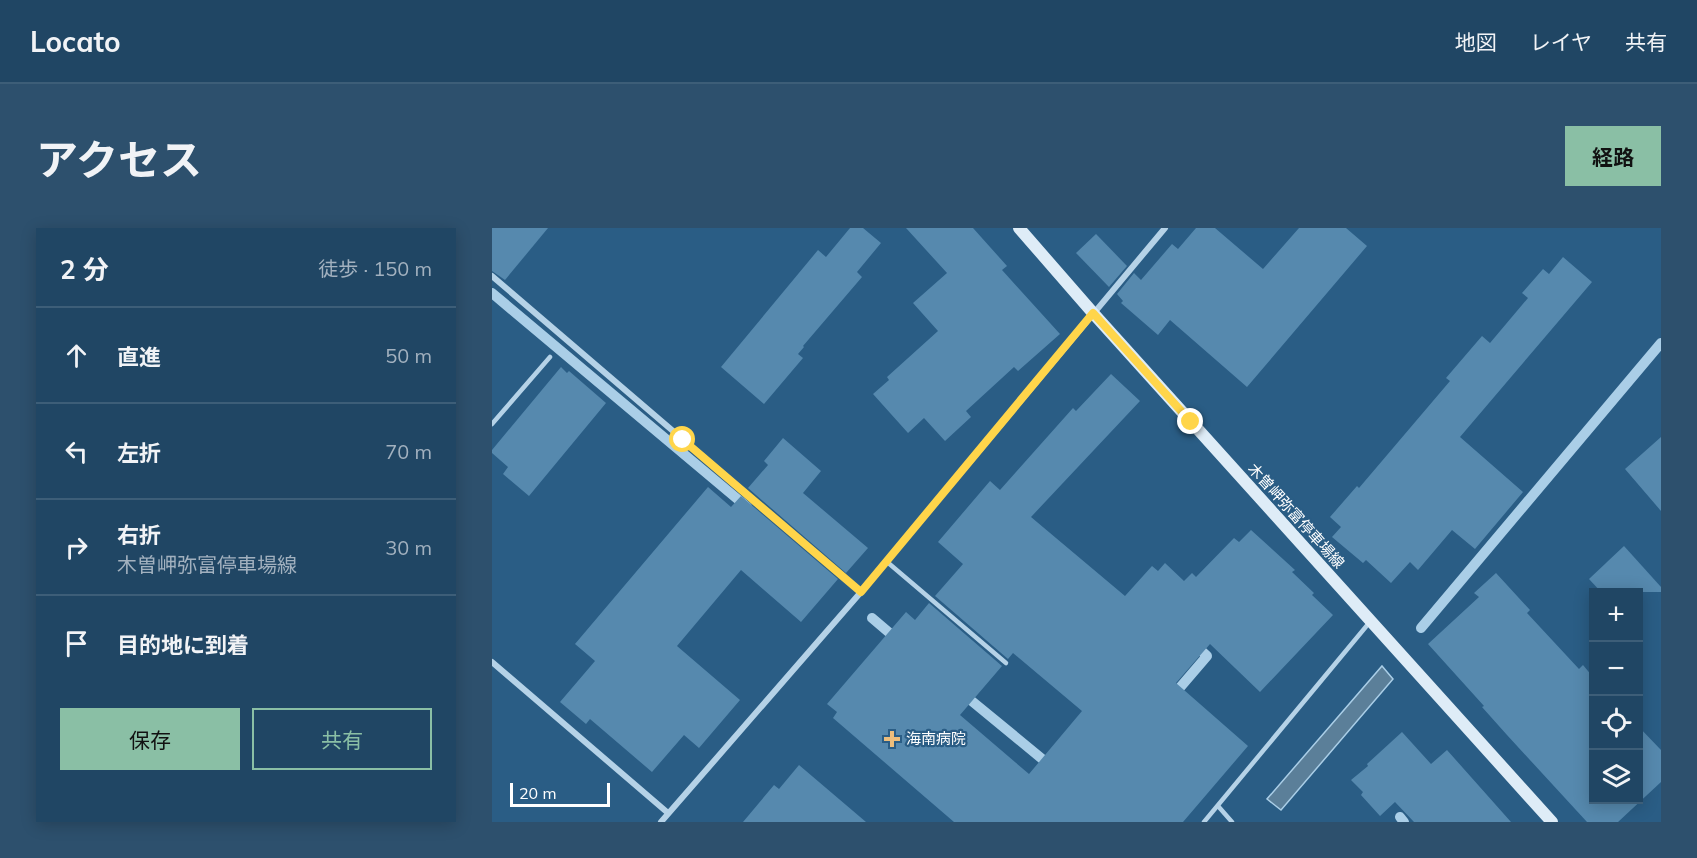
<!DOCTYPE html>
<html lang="ja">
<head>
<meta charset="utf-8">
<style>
	:root { --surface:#204664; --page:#2d506d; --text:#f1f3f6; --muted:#a2b1bf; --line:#3d5e78; --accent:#8abfa5 }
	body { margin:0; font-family:Mulish,"Noto Sans JP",sans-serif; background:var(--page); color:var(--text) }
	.controls { position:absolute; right:18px; bottom:18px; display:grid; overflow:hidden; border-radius:0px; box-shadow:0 3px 15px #0003 }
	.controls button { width:54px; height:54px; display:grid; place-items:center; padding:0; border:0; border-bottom:2px solid var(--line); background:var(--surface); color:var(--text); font:30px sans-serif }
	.scale { position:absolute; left:18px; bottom:15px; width:100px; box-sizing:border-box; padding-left:6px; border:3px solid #fff; border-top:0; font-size:16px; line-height:21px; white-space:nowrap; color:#fff; -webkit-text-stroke:4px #2a5d85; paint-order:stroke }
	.stop { position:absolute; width:18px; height:18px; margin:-14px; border:4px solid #ffd54a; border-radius:50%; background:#fff }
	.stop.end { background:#ffd54a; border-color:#fff; box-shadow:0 2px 6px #0008 }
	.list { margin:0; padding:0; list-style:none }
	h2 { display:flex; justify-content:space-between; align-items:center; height:78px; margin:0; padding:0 24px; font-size:26px }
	h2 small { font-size:20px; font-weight:400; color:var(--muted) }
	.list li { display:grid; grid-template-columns:39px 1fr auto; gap:18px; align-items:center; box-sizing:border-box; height:96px; padding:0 24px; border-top:2px solid var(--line) }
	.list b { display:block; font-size:22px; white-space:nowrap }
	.list p { margin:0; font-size:20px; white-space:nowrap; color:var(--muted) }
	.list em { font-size:20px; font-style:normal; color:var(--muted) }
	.actions { display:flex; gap:12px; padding:18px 24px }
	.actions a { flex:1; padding:14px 0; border:2px solid var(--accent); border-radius:0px; text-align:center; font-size:21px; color:var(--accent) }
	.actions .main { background:var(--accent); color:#111 }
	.icon { flex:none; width:33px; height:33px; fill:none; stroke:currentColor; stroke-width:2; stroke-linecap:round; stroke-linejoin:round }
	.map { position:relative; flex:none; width:1169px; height:594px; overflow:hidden; border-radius:0px }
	header { display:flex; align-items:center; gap:36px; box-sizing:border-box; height:84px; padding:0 30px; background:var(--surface); border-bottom:2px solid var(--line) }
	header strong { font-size:28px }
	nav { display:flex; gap:33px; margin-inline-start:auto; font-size:21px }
	.intro { display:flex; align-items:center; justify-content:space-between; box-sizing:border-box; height:144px; padding:0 36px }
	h1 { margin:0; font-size:42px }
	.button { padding:15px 27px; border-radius:0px; background:var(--accent); color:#111; font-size:21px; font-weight:700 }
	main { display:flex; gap:36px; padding:0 36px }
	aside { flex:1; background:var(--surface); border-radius:0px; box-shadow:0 3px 15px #0003 }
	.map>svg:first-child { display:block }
	.water { fill:#5b7f99; stroke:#aacee7; stroke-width:1.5 }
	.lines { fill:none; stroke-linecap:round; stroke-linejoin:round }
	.stream { stroke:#aacee7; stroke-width:10 }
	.building { fill:#5689ae }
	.lane { stroke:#b5d2e7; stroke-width:4.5 }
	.street { stroke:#b5d2e7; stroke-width:6 }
	.secondary { stroke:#deecf7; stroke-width:12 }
	.route { stroke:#ffd54a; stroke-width:8 }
	.poi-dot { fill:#edbe7c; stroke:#2a5d85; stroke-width:2 }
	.labels { text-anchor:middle; stroke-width:4.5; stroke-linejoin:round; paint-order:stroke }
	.street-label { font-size:15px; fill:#fff; stroke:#2a5d85 }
	.poi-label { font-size:15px; fill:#fff; stroke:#2a5d85; text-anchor:start }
</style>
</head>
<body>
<header>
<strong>Locato</strong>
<nav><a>地図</a><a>レイヤ</a><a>共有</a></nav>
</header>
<div class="intro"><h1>アクセス</h1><a class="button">経路</a></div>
<main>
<aside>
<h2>2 分<small>徒歩 · 150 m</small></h2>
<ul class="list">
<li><svg class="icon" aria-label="ahead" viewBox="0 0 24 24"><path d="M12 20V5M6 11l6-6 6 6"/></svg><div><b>直進</b></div><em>50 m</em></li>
<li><svg class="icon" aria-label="left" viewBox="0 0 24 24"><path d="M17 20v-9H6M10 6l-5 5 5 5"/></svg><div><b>左折</b></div><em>70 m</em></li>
<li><svg class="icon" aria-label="right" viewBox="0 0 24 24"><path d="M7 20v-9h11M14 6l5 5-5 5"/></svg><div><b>右折</b><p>木曽岬弥富停車場線</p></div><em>30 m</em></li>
<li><svg class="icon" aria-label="arrive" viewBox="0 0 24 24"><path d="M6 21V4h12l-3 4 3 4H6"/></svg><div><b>目的地に到着</b></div></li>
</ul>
<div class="actions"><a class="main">保存</a><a>共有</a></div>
</aside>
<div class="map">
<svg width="1169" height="594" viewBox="0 0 1169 594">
	<rect width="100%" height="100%" fill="#2a5d85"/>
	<polygon class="water" points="890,438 901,451 789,582 775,571"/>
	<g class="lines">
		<g class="stream">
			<polyline points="0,65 255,279"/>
			<polyline points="380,390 407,413"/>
			<polyline points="929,400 1169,115"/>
			<polyline points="470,465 560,539"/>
			<polyline points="679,470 715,428 701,415"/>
			<polyline points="908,589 912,594"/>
		</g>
	</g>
	<g class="building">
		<polygon points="0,0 56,0 13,52 0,43"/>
		<polygon points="358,0 371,0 389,15 365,44 370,49 311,118 312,119 306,126 311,130 272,176 229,139 326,22 334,29"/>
		<polygon points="414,0 481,0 515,38 510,42 568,106 526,143 522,139 474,183 479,189 453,213 432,190 416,205 381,166 397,152 395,149 446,103 421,75 455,45"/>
		<polygon points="704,0 723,0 771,41 807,0 854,0 875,18 755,159 678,92 666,107 629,75 631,73 625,66 642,45 649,52 680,16 686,21"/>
		<polygon points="604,6 635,38 617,59 584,25"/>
		<polygon points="1071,29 1100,54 968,209 1031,264 983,321 960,302 926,342 918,334 899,355 874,332 871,335 840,309 849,299 838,289 865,258 867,260 958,153 954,150 990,108 998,115 1036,70 1030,65 1051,41 1057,46"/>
		<polygon points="69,139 75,145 77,143 114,175 37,268 11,246 16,239 0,225 0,222"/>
		<polygon points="619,146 648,173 539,289 633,368 660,338 666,343 673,335 692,353 700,345 704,349 742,310 747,314 759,302 803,342 800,344 822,365 820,367 841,387 768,464 718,416 684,455 756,518 691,594 462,594 341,490 345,484 335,476 414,384 423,392 437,375 510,438 468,487 537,546 590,483 521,425 516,431 443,368 471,336 446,314 498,253 508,262 581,180 584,183"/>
		<polygon points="1169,209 1169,283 1133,241"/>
		<polygon points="291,210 329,243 311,265 376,320 354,345 256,260 276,237 272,233"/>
		<polygon points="216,259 239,279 249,268 346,351 309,394 249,342 185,418 248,472 207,520 192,507 160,544 98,491 94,496 68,474 103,433 83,416"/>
		<polygon points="1132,318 1169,359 1169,364 1109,364 1097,351"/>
		<polygon points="1004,345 1038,382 1035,385 1087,441 1091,437 1101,449 1101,572 1146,572 1146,498 1169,522 1169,554 1126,594 1095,594 1015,507 990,479 992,478 936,416 987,369 982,365"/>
		<polygon points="910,504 939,536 955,522 1019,594 922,594 903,574 888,588 869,567 871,564 859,552 876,538 875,536"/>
		<polygon points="307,537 374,594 251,594 282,557 287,561"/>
	</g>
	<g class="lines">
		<g class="lane">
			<polyline points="0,196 58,129"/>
			<polyline points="394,333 514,435"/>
			<polyline points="726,578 740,594"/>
			<polyline points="712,594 877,395"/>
		</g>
		<g class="street">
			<polyline points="0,48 369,364"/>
			<polyline points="0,434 176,585"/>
			<polyline points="169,594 369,364 673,0"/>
		</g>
		<polyline class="secondary" points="527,0 601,85 1060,594"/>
	</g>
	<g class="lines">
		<polyline class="route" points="191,212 369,364 601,85 699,194"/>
	</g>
	<path class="poi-dot" d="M397 502h6v6h6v6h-6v6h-6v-6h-6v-6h6z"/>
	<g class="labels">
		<g class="street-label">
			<text transform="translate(804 288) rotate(48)" y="5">木曽岬弥富停車場線</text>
		</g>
		<g class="poi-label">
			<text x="414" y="516">海南病院</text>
		</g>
	</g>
</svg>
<div class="controls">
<button>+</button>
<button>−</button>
<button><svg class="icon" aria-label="locate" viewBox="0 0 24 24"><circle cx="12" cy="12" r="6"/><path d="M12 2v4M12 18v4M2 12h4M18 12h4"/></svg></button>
<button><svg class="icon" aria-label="layers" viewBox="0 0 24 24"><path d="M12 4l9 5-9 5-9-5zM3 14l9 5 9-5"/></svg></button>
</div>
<div class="scale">20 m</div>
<div class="stop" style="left:191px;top:212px"></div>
<div class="stop end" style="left:699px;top:194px"></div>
</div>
</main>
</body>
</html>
